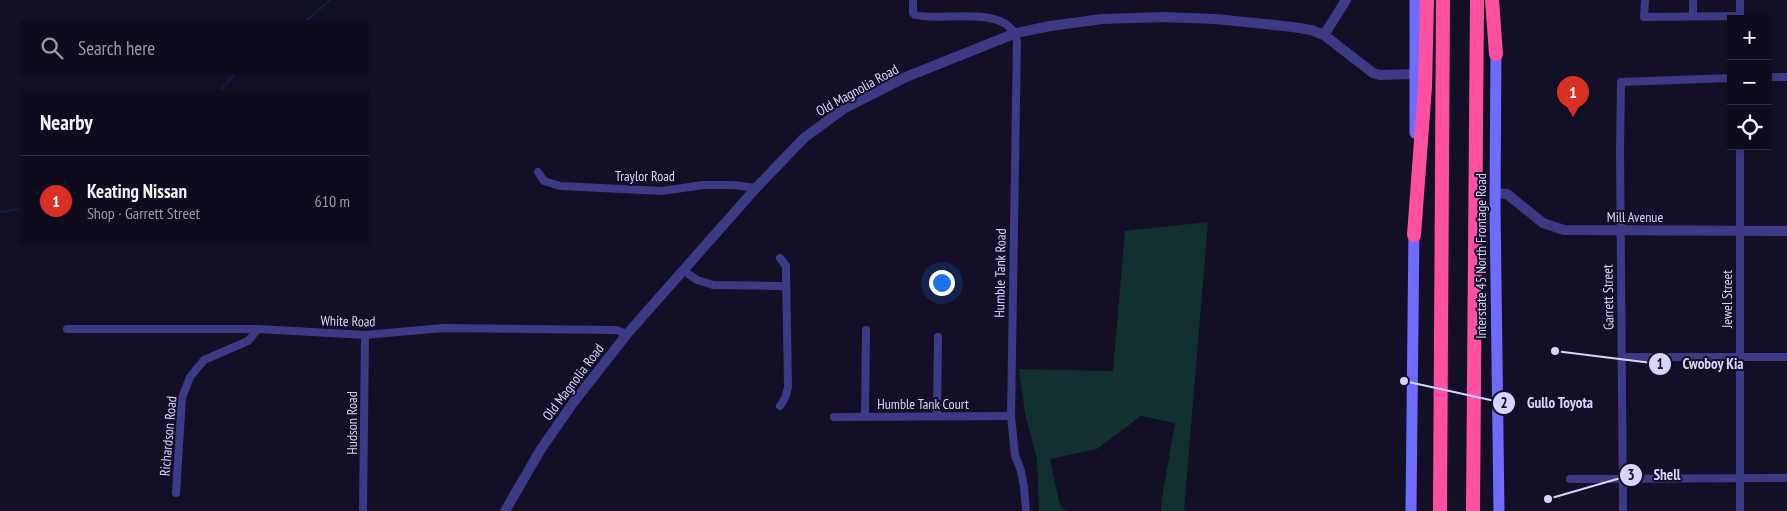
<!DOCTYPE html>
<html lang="en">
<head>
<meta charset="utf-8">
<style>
	:root { --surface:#0e0b1c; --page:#171425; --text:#f1f3f6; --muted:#9b9ba3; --line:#2e2b3b; --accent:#d93025 }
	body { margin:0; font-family:"PT Sans Narrow",sans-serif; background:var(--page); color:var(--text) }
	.controls { position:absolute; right:15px; top:15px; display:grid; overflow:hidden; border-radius:0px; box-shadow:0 2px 12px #0003 }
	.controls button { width:45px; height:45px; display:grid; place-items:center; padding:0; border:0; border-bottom:1px solid var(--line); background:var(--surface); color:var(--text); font:25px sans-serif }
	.you { position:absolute; left:941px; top:282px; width:18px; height:18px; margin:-12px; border:4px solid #fff; border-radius:50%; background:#1a73e8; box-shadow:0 0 0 8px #1a73e833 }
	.badge { display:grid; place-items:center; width:32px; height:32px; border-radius:50%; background:var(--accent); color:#fff; font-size:16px; font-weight:700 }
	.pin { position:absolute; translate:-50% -41px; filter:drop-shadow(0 1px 2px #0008) }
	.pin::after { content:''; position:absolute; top:26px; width:18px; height:15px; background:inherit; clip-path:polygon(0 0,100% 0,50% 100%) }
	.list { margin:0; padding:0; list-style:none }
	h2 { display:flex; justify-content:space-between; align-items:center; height:65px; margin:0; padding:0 20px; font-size:21px }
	h2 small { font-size:16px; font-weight:400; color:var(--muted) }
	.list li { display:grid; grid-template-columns:32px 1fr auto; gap:15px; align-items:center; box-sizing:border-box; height:90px; padding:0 20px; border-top:1px solid var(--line) }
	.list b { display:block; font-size:19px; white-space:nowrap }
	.list p { margin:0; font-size:16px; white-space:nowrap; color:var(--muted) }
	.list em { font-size:16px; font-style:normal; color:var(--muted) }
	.icon { flex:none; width:28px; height:28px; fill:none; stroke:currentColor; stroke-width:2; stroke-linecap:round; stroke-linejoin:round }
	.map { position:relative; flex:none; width:1787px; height:511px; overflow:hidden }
	.search { position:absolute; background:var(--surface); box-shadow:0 2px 12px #0003; left:20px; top:20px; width:350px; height:55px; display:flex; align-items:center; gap:12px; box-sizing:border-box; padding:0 18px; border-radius:0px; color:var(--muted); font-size:19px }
	.panel { position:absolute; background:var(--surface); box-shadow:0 2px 12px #0003; left:20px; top:90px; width:350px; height:155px; border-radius:0px }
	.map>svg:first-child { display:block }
	.green { fill:#12302f }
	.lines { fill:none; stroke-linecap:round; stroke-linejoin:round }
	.stream { stroke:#0c2248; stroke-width:2 }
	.minor { stroke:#3d3a85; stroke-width:8 }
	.tertiary { stroke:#3d3a85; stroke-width:10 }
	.secondary { stroke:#6f6bff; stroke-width:11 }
	.motorway { stroke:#ff4fa3; stroke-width:14 }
	.labels { text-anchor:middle; stroke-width:4; stroke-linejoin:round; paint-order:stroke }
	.street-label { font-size:14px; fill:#d9d4ff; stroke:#130f26 }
	.leader { fill:none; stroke:#d9d4ff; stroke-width:2 }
	.callout-dot { fill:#d9d4ff; stroke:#130f26; stroke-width:2 }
	.mark-label { font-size:15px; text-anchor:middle; font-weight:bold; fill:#111 }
	.callout-label { font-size:15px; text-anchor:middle; font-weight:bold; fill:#d9d4ff; stroke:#130f26; stroke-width:4; stroke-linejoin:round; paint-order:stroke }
</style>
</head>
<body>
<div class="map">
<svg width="1787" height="511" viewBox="0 0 1787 511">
	<rect width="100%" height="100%" fill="#130f26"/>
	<polygon class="green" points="1208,222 1184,511 1161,511 1163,492 1175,423 1141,416 1097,449 1050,459 1060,505 1067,511 1039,511 1037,459 1025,414 1019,369 1113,371 1125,231"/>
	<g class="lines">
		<g class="stream">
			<polyline points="306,21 330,0"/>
			<polyline points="220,91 234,74"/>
			<polyline points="0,212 21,209"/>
		</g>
		<g class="minor">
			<path d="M913,0V13L915,15C942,22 1010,3 1017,41L1011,416L1015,455L1021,471L1024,487L1026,511"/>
			<polyline points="1645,0 1644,17 1740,16"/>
			<polyline points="1693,16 1693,0"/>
			<polyline points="1740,19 1740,0"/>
			<polyline points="1768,77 1787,77"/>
			<polyline points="538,172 544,181 560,186 662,191 703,185 734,185 756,188"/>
			<polyline points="780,258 786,266 786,271 788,387 785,398 780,406"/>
			<polyline points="684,271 697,280 713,285 786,286"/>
			<polyline points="67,329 258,329 365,335 443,328 616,330 627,334"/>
			<polyline points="1622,357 1787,357"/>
			<polyline points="937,416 938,337"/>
			<polyline points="834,417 1011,416"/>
			<polyline points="865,417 866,330"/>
			<polyline points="1570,479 1787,478"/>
			<polyline points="176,493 182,398 190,377 204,360 248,341 258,329"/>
			<polyline points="363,511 365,335"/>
			<polyline points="1623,511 1620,151 1621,82 1731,78"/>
			<polyline points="1740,511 1740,146"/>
		</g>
		<g class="tertiary">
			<polyline points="1324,35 1373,73 1380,75 1415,74"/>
			<polyline points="1495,193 1507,194 1543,223 1564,230 1787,231"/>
			<polyline points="505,511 541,449 573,403 627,334 756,188 804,138 845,108 906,77 1016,33 1050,26 1102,19 1164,17 1215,19 1293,27 1311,30 1324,35 1346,0"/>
		</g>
		<g class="secondary">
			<polyline points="1415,0 1415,133"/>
			<polyline points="1496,45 1495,207 1499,511"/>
			<polyline points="1411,511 1414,227"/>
		</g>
		<g class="motorway">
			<polyline points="1492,0 1496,54"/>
			<polyline points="1414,235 1425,87 1427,0"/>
			<polyline points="1440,511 1443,0"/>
			<polyline points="1473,511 1477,0"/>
		</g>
	</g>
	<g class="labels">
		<g class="street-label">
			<text transform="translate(857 90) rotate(-29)" y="5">Old Magnolia Road</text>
			<text x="645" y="181">Traylor Road</text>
			<text x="1635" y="222">Mill Avenue</text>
			<text transform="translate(1481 256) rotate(-90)" y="5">Interstate 45 North Frontage Road</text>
			<text transform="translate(1000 273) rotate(-89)" y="5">Humble Tank Road</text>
			<text transform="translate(1608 297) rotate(-91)" y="5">Garrett Street</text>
			<text transform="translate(1727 299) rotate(-90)" y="5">Jewel Street</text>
			<text transform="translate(348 321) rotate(1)" y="5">White Road</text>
			<text transform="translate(573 382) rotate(-53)" y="5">Old Magnolia Road</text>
			<text x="923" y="409">Humble Tank Court</text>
			<text transform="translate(352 423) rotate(-90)" y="5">Hudson Road</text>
			<text transform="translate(168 436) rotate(-85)" y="5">Richardson Road</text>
		</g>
	</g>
	<path class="leader" d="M1555 351L1660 364M1404 381L1504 403M1548 499L1631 475"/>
	<g class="callout-dot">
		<circle cx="1555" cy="351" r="5"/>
		<circle cx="1404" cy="381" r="5"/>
		<circle cx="1548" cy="499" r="5"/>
		<circle cx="1660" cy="364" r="12"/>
		<circle cx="1504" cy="403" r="12"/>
		<circle cx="1631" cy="475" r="12"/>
	</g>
	<g class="mark-label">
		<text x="1660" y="369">1</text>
		<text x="1504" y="408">2</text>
		<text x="1631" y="480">3</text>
	</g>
	<g class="callout-label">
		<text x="1713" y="369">Cwoboy Kia</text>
		<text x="1560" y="408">Gullo Toyota</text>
		<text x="1667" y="480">Shell</text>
	</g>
</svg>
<div class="controls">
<button>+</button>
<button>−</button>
<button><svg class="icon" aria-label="locate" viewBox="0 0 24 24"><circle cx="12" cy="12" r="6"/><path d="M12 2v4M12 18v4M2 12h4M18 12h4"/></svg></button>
</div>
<div class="you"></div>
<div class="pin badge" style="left:1573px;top:117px">1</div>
<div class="search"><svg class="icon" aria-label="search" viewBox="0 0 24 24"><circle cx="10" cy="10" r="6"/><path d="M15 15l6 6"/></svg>Search here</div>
<section class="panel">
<h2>Nearby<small></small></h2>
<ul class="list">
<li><span class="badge">1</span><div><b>Keating Nissan</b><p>Shop · Garrett Street</p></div><em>610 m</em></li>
</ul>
</section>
</div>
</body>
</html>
